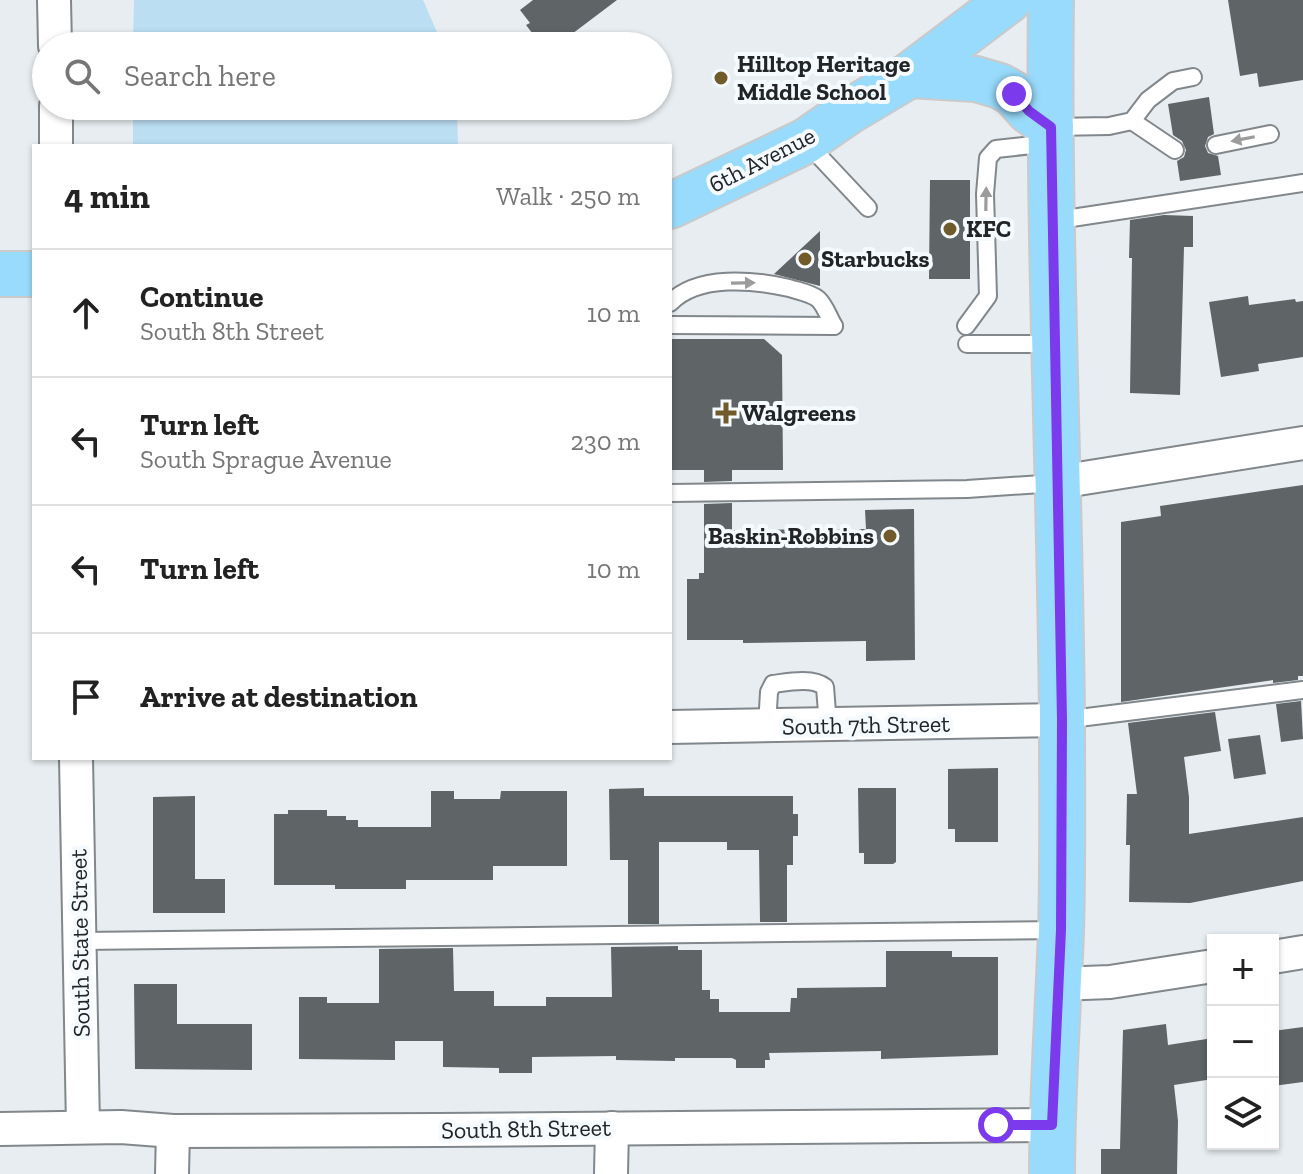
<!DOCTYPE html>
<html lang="en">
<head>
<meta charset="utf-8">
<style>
	:root { --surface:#fff; --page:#f2f2f2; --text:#222; --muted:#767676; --line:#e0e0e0 }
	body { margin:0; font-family:"Zilla Slab",serif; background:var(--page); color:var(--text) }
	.controls { position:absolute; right:24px; bottom:24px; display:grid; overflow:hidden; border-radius:0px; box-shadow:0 2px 6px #0004 }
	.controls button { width:72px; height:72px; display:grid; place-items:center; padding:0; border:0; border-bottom:2px solid var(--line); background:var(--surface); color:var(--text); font:40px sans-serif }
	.stop { position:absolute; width:24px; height:24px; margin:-18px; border:6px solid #7c3aed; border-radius:50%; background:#fff }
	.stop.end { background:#7c3aed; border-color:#fff; box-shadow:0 2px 8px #0008 }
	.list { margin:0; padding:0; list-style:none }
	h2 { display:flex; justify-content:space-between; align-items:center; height:104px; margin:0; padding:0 32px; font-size:34px }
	h2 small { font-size:26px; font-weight:400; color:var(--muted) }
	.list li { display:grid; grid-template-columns:52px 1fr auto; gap:24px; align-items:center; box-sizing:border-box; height:128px; padding:0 32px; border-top:2px solid var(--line) }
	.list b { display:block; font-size:30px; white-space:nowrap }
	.list p { margin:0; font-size:26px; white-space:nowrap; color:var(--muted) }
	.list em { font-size:26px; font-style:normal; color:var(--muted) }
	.icon { flex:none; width:44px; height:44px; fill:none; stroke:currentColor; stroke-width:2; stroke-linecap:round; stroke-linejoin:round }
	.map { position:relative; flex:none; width:1303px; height:1174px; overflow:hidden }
	.search { position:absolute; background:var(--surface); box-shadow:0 2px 6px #0004; left:32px; top:32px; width:640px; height:88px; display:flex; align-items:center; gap:20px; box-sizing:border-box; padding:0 28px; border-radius:44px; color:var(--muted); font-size:30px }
	.panel { position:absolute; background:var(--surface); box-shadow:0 2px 6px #0004; left:32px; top:144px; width:640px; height:616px; border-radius:0px }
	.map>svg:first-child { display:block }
	.green { fill:#bbdef3 }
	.building { fill:#5f6467 }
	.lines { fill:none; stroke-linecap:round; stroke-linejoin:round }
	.lane-casing { stroke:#81878a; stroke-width:20 }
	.street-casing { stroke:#81878a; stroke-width:36 }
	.primary-casing { stroke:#cacacb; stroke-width:48 }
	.lane { stroke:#fff; stroke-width:16 }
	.street { stroke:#fff; stroke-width:32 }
	.primary { stroke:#99dbfc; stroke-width:44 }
	.oneway { fill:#9c9c9d }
	.route { stroke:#7c3aed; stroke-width:10 }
	.poi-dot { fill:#725b2b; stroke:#f4fafd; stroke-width:3 }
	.labels { text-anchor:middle; stroke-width:8; stroke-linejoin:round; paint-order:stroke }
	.poi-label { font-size:24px; font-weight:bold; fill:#222425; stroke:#f4fafd; text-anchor:start }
	.street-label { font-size:24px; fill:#222425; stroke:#f4fafd }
</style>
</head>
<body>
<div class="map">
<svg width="1303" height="1174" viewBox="0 0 1303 1174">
	<rect width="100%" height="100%" fill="#e7edf0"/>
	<g class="green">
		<polygon points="134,0 423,0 443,46 133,46"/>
		<polygon points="133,106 457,106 458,146 133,146"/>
	</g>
	<g class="building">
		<polygon points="533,0 617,0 556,46 542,46 526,25 530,23 520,10"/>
		<polygon points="1228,0 1303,0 1303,80 1259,87 1257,73 1240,76"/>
		<polygon points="1209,97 1214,134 1208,137 1205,146 1208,153 1218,156 1221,175 1180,181 1177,161 1184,157 1186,150 1182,141 1173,135 1168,104"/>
		<polygon points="930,180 970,180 970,279 929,279"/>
		<polygon points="1164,215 1193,216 1193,247 1184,247 1180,395 1130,393 1132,258 1129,258 1130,220"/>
		<polygon points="820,231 820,286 774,274"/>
		<polygon points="1248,296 1249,305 1295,299 1296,302 1303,301 1303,357 1258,364 1259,371 1221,377 1209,302"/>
		<polygon points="670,339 764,339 782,355 783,470 732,470 732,481 704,482 704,470 670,470"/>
		<polygon points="1303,485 1303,676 1298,676 1298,680 1273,683 1273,680 1121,702 1121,522 1161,516 1160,506"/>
		<polygon points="732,503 732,530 866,529 865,510 914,509 915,660 866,661 866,641 743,643 743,640 687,640 687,579 699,579 699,573 704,573 704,504"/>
		<polygon points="1301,701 1303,739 1281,742 1276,704"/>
		<polygon points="1215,712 1221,751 1184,757 1189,797 1189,834 1303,817 1303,881 1190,903 1129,902 1130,845 1126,845 1127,794 1137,794 1128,723"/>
		<polygon points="1260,735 1266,774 1234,779 1228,739"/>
		<polygon points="998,768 998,842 955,842 955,829 948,829 948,769"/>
		<polygon points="644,788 644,796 793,796 793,814 798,814 798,836 793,836 793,865 787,865 787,922 760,922 759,850 727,850 727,842 659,842 659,924 628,924 628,860 610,860 609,789"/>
		<polygon points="858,788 896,788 896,862 893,864 864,864 864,853 859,853"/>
		<polygon points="431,791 454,791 454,799 500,799 501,791 567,791 567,866 493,866 493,880 406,880 406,889 335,889 335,885 274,885 274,814 288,814 288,810 327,810 327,816 346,816 346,820 358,820 358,827 431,827"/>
		<polygon points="195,796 195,879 225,879 225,913 153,913 153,797"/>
		<polygon points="678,946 678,950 702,950 702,990 710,990 710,999 719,999 719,1012 790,1012 791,998 797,998 797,988 886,987 886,951 952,951 952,957 998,957 998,1055 881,1059 881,1051 769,1053 770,1060 765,1060 765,1068 736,1068 736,1060 732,1058 675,1058 675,1061 616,1060 616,1056 532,1057 532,1073 499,1073 499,1068 443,1067 443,1041 395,1041 395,1060 299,1059 299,997 327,997 327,1003 379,1003 379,949 453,948 454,991 494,991 494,1006 546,1006 546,997 612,997 611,947"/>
		<polygon points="134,984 177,984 177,1024 252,1024 252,1070 135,1069"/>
		<polygon points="1166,1024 1168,1045 1213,1038 1213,1079 1174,1085 1178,1121 1177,1174 1101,1174 1101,1149 1120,1149 1123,1030"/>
		<polygon points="1303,1027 1303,1082 1273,1086 1273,1031"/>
	</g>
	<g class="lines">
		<defs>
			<g id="lane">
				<polyline points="1132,121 1175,150"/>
				<polyline points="1052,127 1109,126 1132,121 1148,100 1173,81 1193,77"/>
				<polyline points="806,142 868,208"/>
				<polyline points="1216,145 1270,134"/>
				<polyline points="1052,221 1303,183"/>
				<path d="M670,303C698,274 754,280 789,288C798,291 811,293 818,299C825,305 829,318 834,326"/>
				<polyline points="670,325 834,326"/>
				<polyline points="966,326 988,296 985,194 988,158 996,149 1051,143"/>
				<polyline points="967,344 1053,344"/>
				<polyline points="670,493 967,489 1056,483"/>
				<polyline points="1063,720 1303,690"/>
				<path d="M767,726L769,692L773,684C788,682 813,677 825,687L828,725"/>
				<polyline points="81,941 1060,930"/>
			</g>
			<g id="street">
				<polyline points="54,0 55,46"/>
				<polyline points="56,106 56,146"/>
				<polyline points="1059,482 1303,443"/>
				<polyline points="670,727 1062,720"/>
				<polyline points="76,758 83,1127"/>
				<polyline points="1273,957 1303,952"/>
				<polyline points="1059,984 1110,982 1213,966"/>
				<polyline points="0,1129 121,1127 173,1131 438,1130 1052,1125"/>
				<polyline points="172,1174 173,1131"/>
				<polyline points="611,1174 612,1128"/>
			</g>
			<g id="primary">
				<path d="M1051,0C1048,240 1060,480 1062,720C1062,791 1063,862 1061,932C1058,1013 1052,1093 1052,1174"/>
				<polyline points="910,75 976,79 1000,86 1014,94 1029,111 1051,127"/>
				<polyline points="670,206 806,141 848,112 910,75 1009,0"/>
				<polyline points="0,274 34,274"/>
			</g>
		</defs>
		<use href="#lane" class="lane-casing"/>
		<use href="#street" class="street-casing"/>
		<use href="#primary" class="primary-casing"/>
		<use href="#lane" class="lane"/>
		<use href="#street" class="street"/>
		<use href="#primary" class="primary"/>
	</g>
	<defs><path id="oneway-solid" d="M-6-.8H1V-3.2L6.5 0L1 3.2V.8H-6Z" transform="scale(2)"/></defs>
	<g class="oneway">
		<use href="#oneway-solid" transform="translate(1243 139) rotate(169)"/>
		<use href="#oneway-solid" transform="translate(986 199) rotate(-89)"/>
		<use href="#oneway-solid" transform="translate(743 283) rotate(-1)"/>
	</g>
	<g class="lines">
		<polyline class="route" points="996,1125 1052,1125 1061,930 1062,720 1051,127 1029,111 1014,94"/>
	</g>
	<g class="poi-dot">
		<circle cx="721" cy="78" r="8"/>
		<circle cx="950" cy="229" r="8"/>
		<circle cx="805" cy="259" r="8"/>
		<path d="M722 401h8v8h8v8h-8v8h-8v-8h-8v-8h8z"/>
		<circle cx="890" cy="536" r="8"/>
	</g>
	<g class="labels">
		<g class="poi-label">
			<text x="737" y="72">Hilltop Heritage<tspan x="737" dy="28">Middle School</tspan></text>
			<text x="966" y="237">KFC</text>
			<text x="821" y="267">Starbucks</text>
			<text x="742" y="421">Walgreens</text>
			<text x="874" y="544" text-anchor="end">Baskin-Robbins</text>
		</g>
		<g class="street-label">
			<text transform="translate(762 160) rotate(-27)" y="8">6th Avenue</text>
			<text transform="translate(866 725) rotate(-1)" y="8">South 7th Street</text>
			<text transform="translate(80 943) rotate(-91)" y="8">South State Street</text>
			<text transform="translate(526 1129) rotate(-1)" y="8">South 8th Street</text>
		</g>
	</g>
</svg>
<div class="controls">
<button>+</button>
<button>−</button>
<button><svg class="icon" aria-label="layers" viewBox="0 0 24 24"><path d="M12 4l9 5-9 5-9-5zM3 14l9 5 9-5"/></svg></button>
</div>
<div class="stop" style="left:996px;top:1125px"></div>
<div class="stop end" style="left:1014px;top:94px"></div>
<div class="search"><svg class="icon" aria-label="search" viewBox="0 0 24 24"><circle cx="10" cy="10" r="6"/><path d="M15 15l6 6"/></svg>Search here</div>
<section class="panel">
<h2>4 min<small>Walk · 250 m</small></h2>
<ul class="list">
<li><svg class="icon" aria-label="ahead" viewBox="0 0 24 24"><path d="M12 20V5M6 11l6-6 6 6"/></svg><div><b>Continue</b><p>South 8th Street</p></div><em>10 m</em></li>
<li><svg class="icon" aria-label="left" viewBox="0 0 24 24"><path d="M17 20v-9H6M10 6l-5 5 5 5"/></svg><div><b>Turn left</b><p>South Sprague Avenue</p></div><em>230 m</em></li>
<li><svg class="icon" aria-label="left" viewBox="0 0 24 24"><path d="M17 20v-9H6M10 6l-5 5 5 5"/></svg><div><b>Turn left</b></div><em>10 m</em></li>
<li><svg class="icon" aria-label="arrive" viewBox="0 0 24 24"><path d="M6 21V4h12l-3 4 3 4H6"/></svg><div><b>Arrive at destination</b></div></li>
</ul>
</section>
</div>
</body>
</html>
